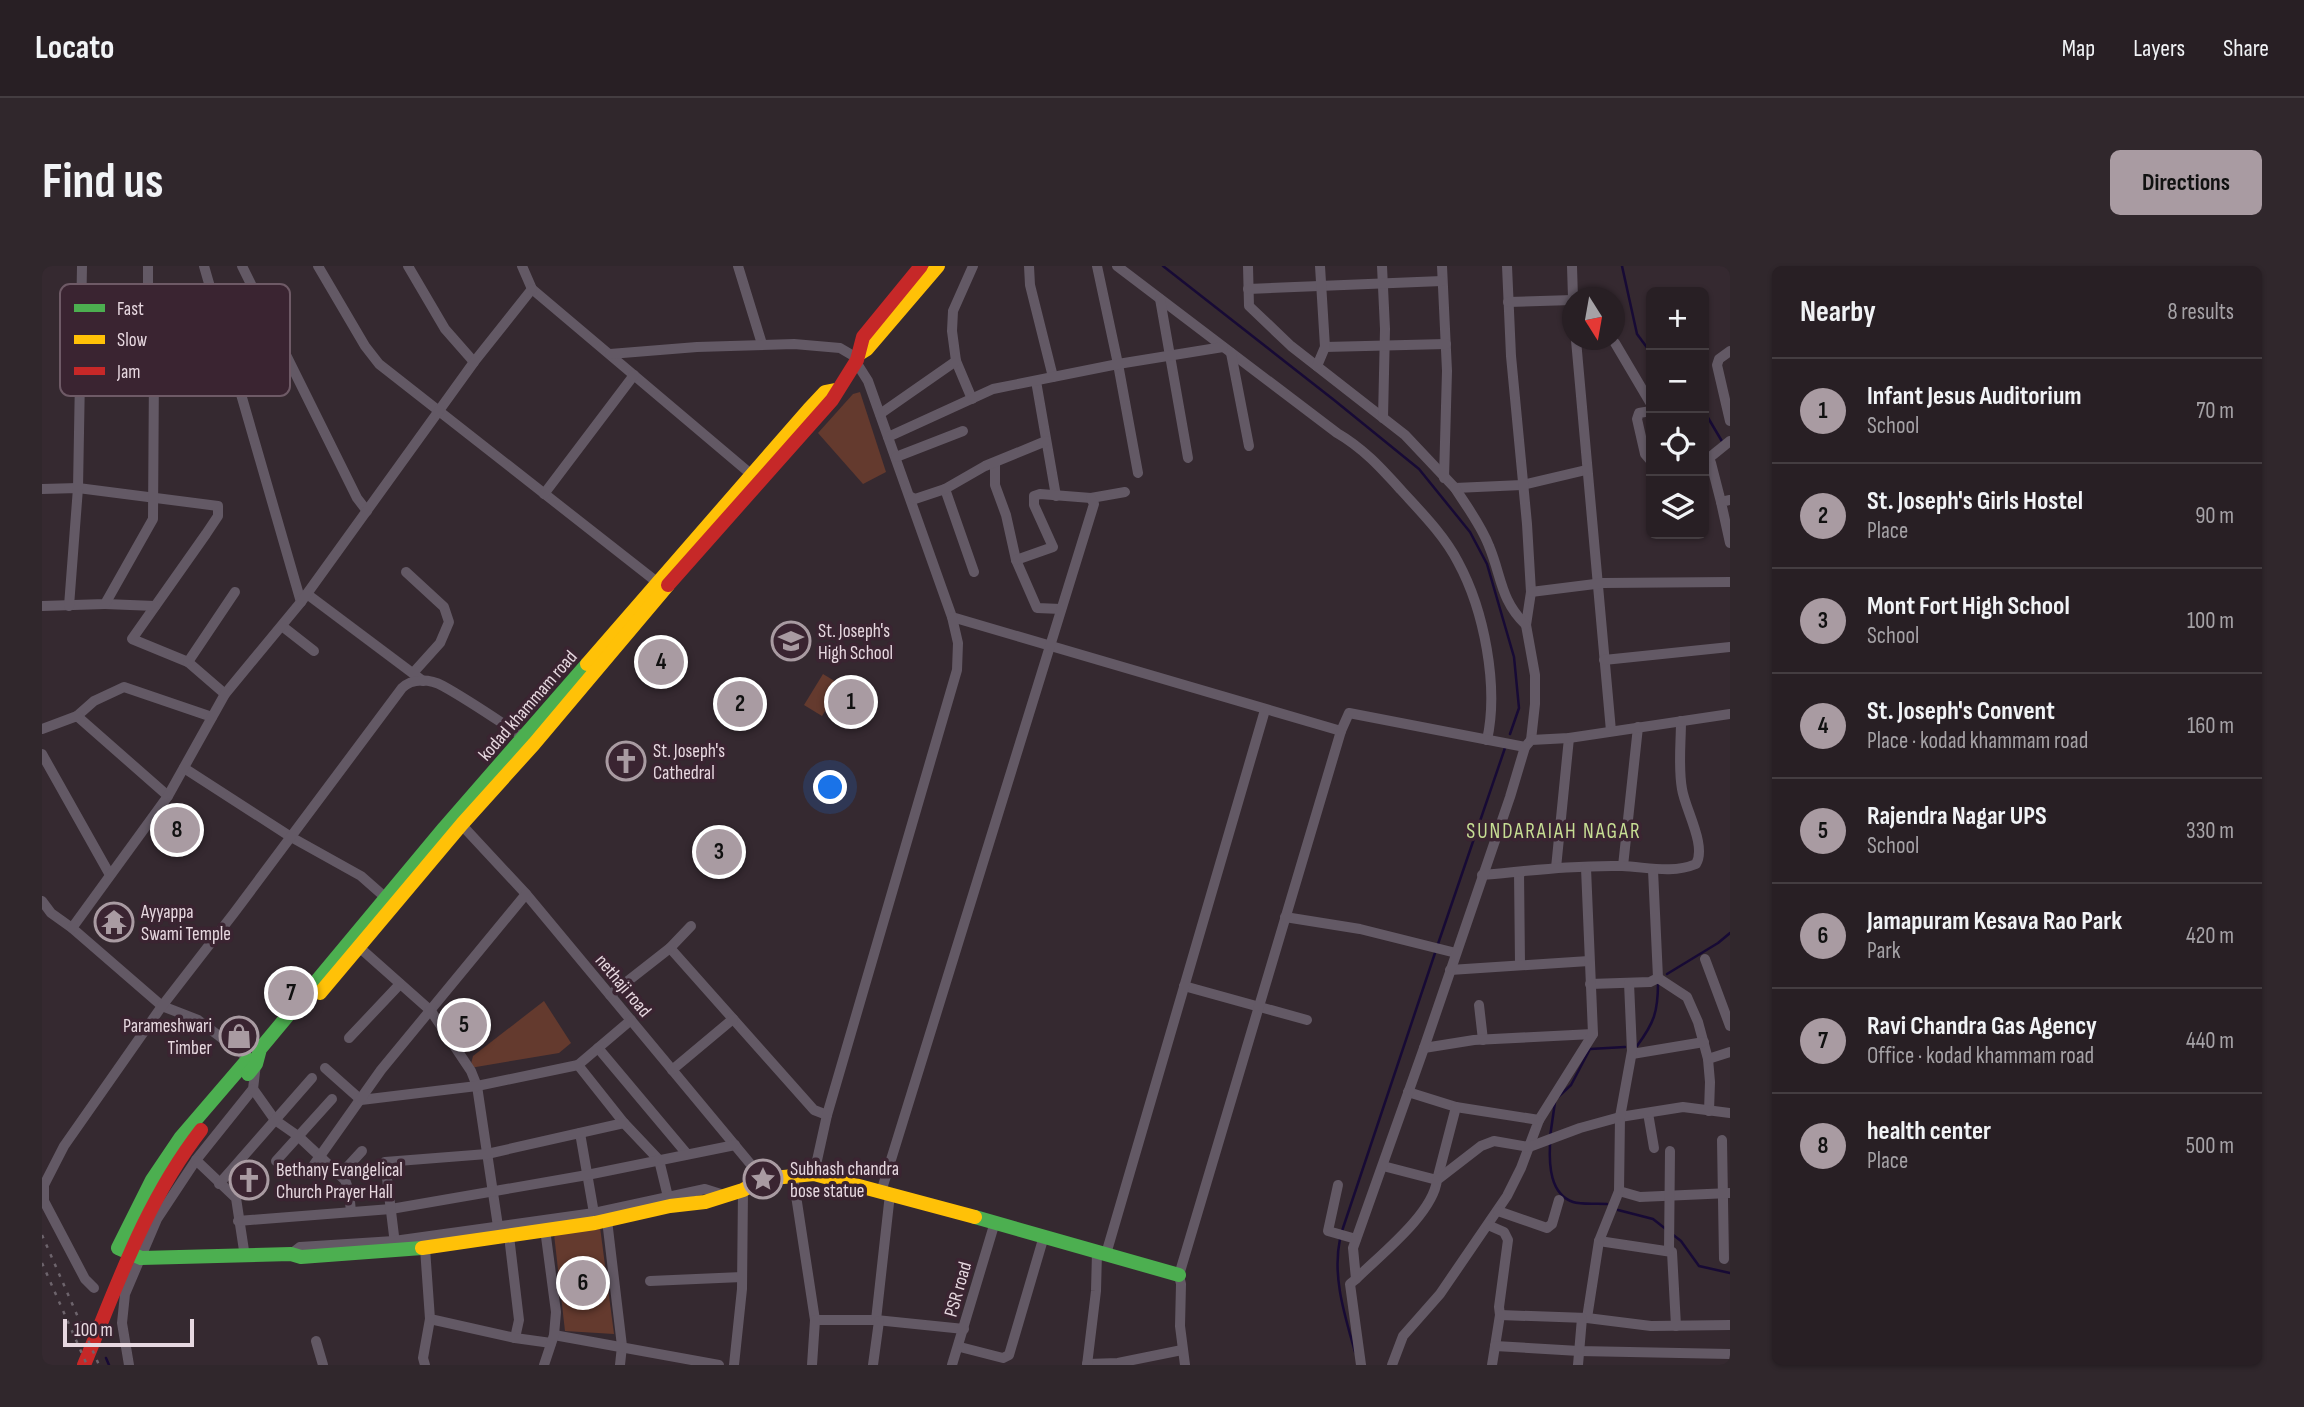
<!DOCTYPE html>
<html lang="en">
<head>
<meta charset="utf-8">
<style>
	:root { --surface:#281f24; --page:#30272c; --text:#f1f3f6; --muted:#a5a2a6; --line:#443d41; --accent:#a99ba2 }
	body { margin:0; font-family:"Sofia Sans Condensed",sans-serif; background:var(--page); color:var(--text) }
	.controls { position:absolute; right:21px; top:21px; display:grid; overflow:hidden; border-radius:10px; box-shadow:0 2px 5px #0004 }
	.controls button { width:63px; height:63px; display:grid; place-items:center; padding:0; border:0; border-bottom:2px solid var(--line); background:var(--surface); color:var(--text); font:35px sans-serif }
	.compass { position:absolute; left:1520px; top:21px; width:63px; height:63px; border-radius:50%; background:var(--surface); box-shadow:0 2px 5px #0004; rotate:169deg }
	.scale { position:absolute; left:21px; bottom:18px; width:131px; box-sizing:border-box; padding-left:7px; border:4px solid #e7d8e0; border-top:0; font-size:19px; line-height:24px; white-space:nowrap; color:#e7d8e0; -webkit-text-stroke:5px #3a2431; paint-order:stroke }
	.you { position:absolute; left:789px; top:522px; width:24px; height:24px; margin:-18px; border:5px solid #fff; border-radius:50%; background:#1a73e8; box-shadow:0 0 0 10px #1a73e833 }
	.badge { display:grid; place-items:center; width:46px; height:46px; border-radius:50%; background:var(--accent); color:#111; font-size:23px; font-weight:700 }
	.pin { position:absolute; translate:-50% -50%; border:4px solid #fff; box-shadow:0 2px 7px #0006 }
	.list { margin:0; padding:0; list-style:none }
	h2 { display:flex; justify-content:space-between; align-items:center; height:91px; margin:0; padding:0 28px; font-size:30px }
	h2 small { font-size:23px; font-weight:400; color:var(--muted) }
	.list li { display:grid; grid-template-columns:46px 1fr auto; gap:21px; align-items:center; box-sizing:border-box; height:105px; padding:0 28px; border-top:2px solid var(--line) }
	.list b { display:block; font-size:26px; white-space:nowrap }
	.list p { margin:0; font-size:23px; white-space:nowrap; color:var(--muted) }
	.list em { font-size:23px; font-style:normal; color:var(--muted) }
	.icon { flex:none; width:38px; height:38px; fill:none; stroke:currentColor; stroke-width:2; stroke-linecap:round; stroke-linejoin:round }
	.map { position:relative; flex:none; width:1688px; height:1099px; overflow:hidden; border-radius:10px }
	header { display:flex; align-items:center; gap:42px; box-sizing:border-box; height:98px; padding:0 35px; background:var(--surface); border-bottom:2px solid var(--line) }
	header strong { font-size:33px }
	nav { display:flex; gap:38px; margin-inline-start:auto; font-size:24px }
	.intro { display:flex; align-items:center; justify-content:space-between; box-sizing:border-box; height:168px; padding:0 42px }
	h1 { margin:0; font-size:49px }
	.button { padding:18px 32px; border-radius:10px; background:var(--accent); color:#111; font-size:24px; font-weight:700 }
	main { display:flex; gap:42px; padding:0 42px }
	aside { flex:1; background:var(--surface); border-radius:10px; box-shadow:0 2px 5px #0004 }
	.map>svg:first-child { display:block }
	.green { fill:#643a2e }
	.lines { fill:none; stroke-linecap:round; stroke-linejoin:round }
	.stream { stroke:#170a35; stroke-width:2.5 }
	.street { stroke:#635965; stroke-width:10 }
	.fast { stroke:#4caf50; stroke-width:14 }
	.slow { stroke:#ffc107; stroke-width:14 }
	.jam { stroke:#c62828; stroke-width:14 }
	.rail { stroke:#6d646c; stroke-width:2.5; stroke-dasharray:3.5 7; stroke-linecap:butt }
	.labels { text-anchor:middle; stroke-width:7; stroke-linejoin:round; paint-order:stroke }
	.poi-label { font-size:19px; fill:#e7d8e0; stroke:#3a2431; text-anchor:start }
	.street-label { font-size:19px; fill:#e7d8e0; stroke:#3a2431 }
	.neighbourhood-label { font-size:21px; letter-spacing:2px; fill:#c7de94; stroke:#3a2431 }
	.key { fill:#3a2431; stroke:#6e5a66; stroke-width:2 }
	.key-label { font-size:19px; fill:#e7d8e0 }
</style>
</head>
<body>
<header>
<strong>Locato</strong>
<nav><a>Map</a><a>Layers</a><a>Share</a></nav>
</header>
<div class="intro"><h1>Find us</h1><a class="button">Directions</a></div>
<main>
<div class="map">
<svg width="1688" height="1099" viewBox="0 0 1688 1099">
	<rect width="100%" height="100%" fill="#352930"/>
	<g class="green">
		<polygon points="818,126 844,206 821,218 776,167 811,128"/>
		<polygon points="781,408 799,419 780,450 762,439"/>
		<polygon points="502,735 529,777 517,787 428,802 431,790"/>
		<polygon points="558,961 572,1068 523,1065 512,968"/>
	</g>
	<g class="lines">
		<g class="stream">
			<polyline points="1121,0 1292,134 1377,203 1428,266 1445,298 1472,391 1477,442 1468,468"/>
			<polyline points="1580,0 1595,68 1609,87"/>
			<polyline points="1662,145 1681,177"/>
			<polyline points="1396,678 1464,479"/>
			<polyline points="1625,708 1676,677 1688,667"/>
			<path d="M1595,780C1612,757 1616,746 1616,717"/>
			<polyline points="1516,831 1529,819 1548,783 1583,781"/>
			<polyline points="1508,871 1513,836"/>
			<path d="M1508,878C1507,899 1508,928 1531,936C1540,939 1555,937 1565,938"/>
			<polyline points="1576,944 1611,953 1625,964"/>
			<polyline points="1300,965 1394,684"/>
			<polyline points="1630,968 1639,975 1657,1000 1688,1007"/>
			<path d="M1298,973C1290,1011 1303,1050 1313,1086"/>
			<polyline points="64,1092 67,1099"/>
		</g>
		<g class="street">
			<polyline points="162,0 259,336"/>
			<polyline points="200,0 315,232 325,245"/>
			<polyline points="276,0 323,80 337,98 620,320"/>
			<polyline points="366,0 403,63 432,96"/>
			<polyline points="480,0 490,23 710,209"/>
			<polyline points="696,0 720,78"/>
			<polyline points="987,0 988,19 1011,111"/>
			<polyline points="1055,0 1076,98 1096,207"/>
			<path d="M1075,0L1295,167C1321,182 1339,202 1359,224C1379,246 1402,269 1416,296C1442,344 1457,420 1445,474"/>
			<polyline points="1206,0 1207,40 1249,80 1363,169 1413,222 1480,219 1544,204"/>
			<polyline points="1340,0 1343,63 1341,152"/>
			<polyline points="1400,0 1405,105 1402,212"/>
			<polyline points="1465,0 1469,90 1485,258 1489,326 1484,359 1493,409 1493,438 1489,474"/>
			<polyline points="1530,0 1531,32"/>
			<polyline points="1206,23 1400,15"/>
			<polyline points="1118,33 1146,192"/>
			<polyline points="1466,36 1531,34"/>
			<polyline points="1534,74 1569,465"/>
			<polyline points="1573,77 1609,138"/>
			<polyline points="1283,81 1404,78"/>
			<polyline points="1688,85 1677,93 1675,99 1688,155"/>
			<polyline points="1189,87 1207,180"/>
			<polyline points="568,88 655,81 752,78 798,82 815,92"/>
			<polyline points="914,95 930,133"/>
			<polyline points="814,96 826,115 910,351 1299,465"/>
			<polyline points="1275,100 1283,81 1278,0"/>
			<polyline points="994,115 1014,230"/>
			<polyline points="1609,145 1597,147 1595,153 1603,188 1609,195"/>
			<polyline points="838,148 914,95 910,65 911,45 931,0"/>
			<polyline points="846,171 951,123 1076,98 1181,81"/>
			<polyline points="1662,190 1667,192 1669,197 1679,236"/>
			<polyline points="854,191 921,165"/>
			<polyline points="1667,192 1688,175"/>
			<polyline points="953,197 953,219 964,249 974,294 995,342 1019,343"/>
			<path d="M1413,222C1425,241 1439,259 1447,280C1460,311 1458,334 1484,359"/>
			<polyline points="0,223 36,222 176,240 176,250 164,268 90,373 146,396 183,428"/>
			<polyline points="903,223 932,306"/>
			<polyline points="502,228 592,109"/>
			<polyline points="869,231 873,233 903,223 943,200 1004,175"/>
			<polyline points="1688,234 1679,236 1688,277"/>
			<polyline points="974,294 1011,281 992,239 992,230 998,228 1049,232 1083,226"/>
			<polyline points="364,306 402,341 407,356 398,377 371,407"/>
			<polyline points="1489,326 1561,317 1688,316"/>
			<polyline points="265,328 381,415"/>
			<polyline points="63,338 113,340"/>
			<polyline points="0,340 63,338 111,253 112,103 106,33 106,0"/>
			<polyline points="27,340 36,222 40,0"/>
			<polyline points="240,360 272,385"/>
			<polyline points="1562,394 1688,381"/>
			<polyline points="146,396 193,326"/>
			<polyline points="35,450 52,435 82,421 170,451"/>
			<polyline points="0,463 35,450 126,530"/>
			<polyline points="0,488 68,609"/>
			<polyline points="142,502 249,571 319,610 344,632"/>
			<polyline points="417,556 484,628 721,913"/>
			<polyline points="1581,600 1596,461"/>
			<polyline points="1514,602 1527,472"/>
			<polyline points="1477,606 1478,698"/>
			<path d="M1440,609C1486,605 1533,599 1580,600C1605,601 1630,608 1654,598C1665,580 1643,543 1640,523C1636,501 1639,477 1639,455"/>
			<polyline points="0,635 9,647 30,662 120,740 156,754 214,798 211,823 154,894 115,953 83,1028 80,1057 87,1099"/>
			<polyline points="1243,651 1318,663 1414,687"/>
			<polyline points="30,662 126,530 183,428 259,336 432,96 490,23"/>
			<polyline points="318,682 389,745 429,805 435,820 457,967"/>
			<polyline points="628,682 772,844 785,849"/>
			<polyline points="1663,693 1688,760"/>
			<polyline points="1408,704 1547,695"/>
			<polyline points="1616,712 1645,731 1656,756 1666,793 1668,816 1667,845"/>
			<polyline points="1548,718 1608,716 1616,712 1611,604"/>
			<polyline points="1142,720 1265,754"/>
			<polyline points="568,729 628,682 649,660"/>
			<polyline points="1437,739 1441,774"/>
			<polyline points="307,772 358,718"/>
			<polyline points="556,782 645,888"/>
			<polyline points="1382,782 1432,774 1551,768"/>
			<polyline points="1590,788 1662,776"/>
			<polyline points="1666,793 1688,786"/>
			<polyline points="536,799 582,857 617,894 627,935"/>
			<polyline points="283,802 319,834 435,820 536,799 589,754"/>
			<polyline points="630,804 691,753"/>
			<polyline points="211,823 233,854 256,870 303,914 307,925 309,946"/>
			<polyline points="1366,826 1414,841"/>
			<polyline points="1606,847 1612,882"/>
			<polyline points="1497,854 1551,768 1544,602"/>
			<polyline points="538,867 553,953"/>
			<polyline points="1680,874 1682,993"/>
			<polyline points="154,894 194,932 203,991"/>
			<polyline points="234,895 290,833"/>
			<polyline points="271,900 339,804 484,628"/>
			<polyline points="1341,900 1395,914 1414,841 1497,854 1479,902 1465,930 1398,1028 1361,1070 1350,1099"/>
			<polyline points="772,908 785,849 915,404 916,377 910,351"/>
			<polyline points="298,909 320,885"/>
			<polyline points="751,910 773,1054 834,1054 922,1063"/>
			<polyline points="177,918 270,812"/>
			<polyline points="1296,919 1286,965 1314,973"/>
			<polyline points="1577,925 1598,931 1688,927"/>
			<polyline points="839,926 1052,238 1049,232"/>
			<polyline points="1456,945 1505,962 1510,958 1517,934"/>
			<polyline points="565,954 580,1080 578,1099"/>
			<polyline points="196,955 349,943 545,909 693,879"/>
			<polyline points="1446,959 1462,966 1466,974 1457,1041 1458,1049 1450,1099"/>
			<polyline points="467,970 477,1054 473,1072"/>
			<polyline points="1557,975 1630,986 1634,1060"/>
			<polyline points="353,978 343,896 445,888 582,857"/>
			<polyline points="383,982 388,1053 473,1072 509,1077"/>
			<polyline points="1627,984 1628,885"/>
			<polyline points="249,988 258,981 352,975 552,947 663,923 682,929"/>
			<polyline points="1064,988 1223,444"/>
			<path d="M1314,1013C1338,989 1391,948 1395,914L1439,880L1452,875L1487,881L1538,862L1578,851L1641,841L1688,847"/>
			<polyline points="608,1015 700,1011"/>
			<path d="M52,1022L43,1013L2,935V919L22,880L120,740L192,647L360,422C370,412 388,413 401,420C430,436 458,456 486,474"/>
			<polyline points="1458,1049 1545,1052 1609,1060 1688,1059"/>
			<polyline points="1545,1052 1557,975 1577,925 1578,851 1590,785 1587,717"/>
			<polyline points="834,1054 848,928"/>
			<polyline points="512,1069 677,1099"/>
			<polyline points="274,1075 281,1099"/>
			<polyline points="1453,1080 1537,1085 1688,1088"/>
			<polyline points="918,1081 961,1092 967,1089 1002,970"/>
			<polyline points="1045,1098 1076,1097 1140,1084"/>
			<polyline points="383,1099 381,1092 388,1053"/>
			<polyline points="502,1099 512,1069 514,1046 503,963"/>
			<polyline points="692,1099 700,1023 701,924"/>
			<polyline points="770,1099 773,1054"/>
			<polyline points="831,1099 837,1055"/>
			<polyline points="910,1099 953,956"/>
			<polyline points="1045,1099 1054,1025 1055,986"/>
			<polyline points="1143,1099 1138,1060 1139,1018 1137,1009 1299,465 1307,447 1483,481 1489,474 1527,472 1688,448"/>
			<polyline points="1319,1099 1308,1018 1314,1013 1311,982 1382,782 1468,531 1483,481"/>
			<polyline points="1536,1099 1540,1052"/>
		</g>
		<g class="fast">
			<polyline points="206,793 139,871 110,914 76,982 99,992 249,988 259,991 380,982"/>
			<polyline points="206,808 214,798 218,783 402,562 545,398"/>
			<polyline points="933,951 1137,1009"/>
		</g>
		<g class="slow">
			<polyline points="817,88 825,83 896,0"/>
			<polyline points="545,398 767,143 783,126 793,124"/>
			<polyline points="278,727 420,558 492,478 626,319"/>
			<polyline points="380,982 553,957 628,940 663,936 701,924 721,913 772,908 933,951"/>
		</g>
		<g class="jam">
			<polyline points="626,319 790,134 815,94 821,71 879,0"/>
			<path d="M42,1099C76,1017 104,935 159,864"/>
		</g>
		<g class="rail">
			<polyline points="0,969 57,1099"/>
			<polyline points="0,997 45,1099"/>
		</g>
	</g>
	<defs>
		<symbol id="school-ring" viewBox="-11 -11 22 22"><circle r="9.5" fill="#3a2431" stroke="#a99ba2" stroke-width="1.5"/><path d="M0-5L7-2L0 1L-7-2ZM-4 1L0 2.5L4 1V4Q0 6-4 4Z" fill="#a99ba2"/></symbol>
		<symbol id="church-ring" viewBox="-11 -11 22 22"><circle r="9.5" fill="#3a2431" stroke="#a99ba2" stroke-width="1.5"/><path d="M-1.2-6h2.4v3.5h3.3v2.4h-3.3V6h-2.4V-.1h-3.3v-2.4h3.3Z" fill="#a99ba2"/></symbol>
		<symbol id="temple-ring" viewBox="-11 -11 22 22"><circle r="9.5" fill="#3a2431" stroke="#a99ba2" stroke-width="1.5"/><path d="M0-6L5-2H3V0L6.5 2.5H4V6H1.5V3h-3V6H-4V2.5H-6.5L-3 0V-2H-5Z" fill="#a99ba2"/></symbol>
		<symbol id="shop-ring" viewBox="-11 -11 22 22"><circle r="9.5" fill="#3a2431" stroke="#a99ba2" stroke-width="1.5"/><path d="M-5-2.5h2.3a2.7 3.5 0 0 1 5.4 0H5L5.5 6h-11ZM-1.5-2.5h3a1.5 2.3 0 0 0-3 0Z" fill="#a99ba2"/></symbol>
		<symbol id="sight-ring" viewBox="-11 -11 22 22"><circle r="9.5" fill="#3a2431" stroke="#a99ba2" stroke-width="1.5"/><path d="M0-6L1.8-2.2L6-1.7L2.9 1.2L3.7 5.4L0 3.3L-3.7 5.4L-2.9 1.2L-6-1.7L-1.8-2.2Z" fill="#a99ba2"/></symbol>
	</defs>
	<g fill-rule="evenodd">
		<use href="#school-ring" x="727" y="353" width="44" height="44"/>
		<use href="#church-ring" x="562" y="473" width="44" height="44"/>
		<use href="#temple-ring" x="50" y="634" width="44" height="44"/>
		<use href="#shop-ring" x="175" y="748" width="44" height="44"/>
		<use href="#sight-ring" x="699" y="891" width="44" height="44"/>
		<use href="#church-ring" x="185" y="892" width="44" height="44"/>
	</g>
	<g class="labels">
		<g class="poi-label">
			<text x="776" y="371">St. Joseph's<tspan x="776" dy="22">High School</tspan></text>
			<text x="611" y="491">St. Joseph's<tspan x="611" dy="22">Cathedral</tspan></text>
			<text x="99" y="652">Ayyappa<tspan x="99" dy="22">Swami Temple</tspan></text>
			<text x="170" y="766" text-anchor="end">Parameshwari<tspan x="170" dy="22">Timber</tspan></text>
			<text x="748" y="909">Subhash chandra<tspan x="748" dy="22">bose statue</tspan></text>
			<text x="234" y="910">Bethany Evangelical<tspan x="234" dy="22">Church Prayer Hall</tspan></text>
		</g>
		<g class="street-label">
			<text transform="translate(485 439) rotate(-49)" y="7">kodad khammam road</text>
			<text transform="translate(582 719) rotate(50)" y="7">nethaji road</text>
			<text transform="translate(915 1023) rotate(-74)" y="7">PSR road</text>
		</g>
		<g class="neighbourhood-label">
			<text x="1512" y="572">SUNDARAIAH NAGAR</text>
		</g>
	</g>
	<rect x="18" y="18" width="230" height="112" rx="10" class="key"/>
	<rect x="32" y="38" width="31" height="8" fill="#4caf50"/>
	<rect x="32" y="69" width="31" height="9" fill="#ffc107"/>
	<rect x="32" y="101" width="31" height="8" fill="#c62828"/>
	<g class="key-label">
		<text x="75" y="49">Fast</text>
		<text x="75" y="80">Slow</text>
		<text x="75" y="112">Jam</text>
	</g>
</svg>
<div class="controls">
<button>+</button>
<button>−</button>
<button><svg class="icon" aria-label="locate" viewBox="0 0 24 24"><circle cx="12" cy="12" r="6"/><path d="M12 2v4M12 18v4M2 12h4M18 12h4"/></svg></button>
<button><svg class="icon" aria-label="layers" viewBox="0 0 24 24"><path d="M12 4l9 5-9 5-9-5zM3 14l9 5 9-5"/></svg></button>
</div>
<svg class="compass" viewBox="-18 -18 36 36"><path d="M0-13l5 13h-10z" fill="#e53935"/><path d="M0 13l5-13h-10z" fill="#a5a2a6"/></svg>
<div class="scale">100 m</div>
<div class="you"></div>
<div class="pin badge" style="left:809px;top:436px">1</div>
<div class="pin badge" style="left:698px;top:438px">2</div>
<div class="pin badge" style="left:677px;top:586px">3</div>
<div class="pin badge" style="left:619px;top:396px">4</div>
<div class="pin badge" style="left:422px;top:759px">5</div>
<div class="pin badge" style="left:541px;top:1017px">6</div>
<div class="pin badge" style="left:249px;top:727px">7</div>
<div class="pin badge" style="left:135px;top:564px">8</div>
</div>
<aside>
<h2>Nearby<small>8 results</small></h2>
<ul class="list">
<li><span class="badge">1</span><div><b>Infant Jesus Auditorium</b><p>School</p></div><em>70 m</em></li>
<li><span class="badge">2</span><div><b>St. Joseph's Girls Hostel</b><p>Place</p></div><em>90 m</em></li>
<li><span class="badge">3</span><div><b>Mont Fort High School</b><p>School</p></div><em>100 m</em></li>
<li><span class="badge">4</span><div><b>St. Joseph's Convent</b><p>Place · kodad khammam road</p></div><em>160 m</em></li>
<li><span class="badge">5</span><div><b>Rajendra Nagar UPS</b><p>School</p></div><em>330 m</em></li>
<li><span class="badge">6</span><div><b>Jamapuram Kesava Rao Park</b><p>Park</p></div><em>420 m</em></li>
<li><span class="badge">7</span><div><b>Ravi Chandra Gas Agency</b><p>Office · kodad khammam road</p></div><em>440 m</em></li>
<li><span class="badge">8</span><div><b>health center</b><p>Place</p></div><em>500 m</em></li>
</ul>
</aside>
</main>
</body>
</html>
